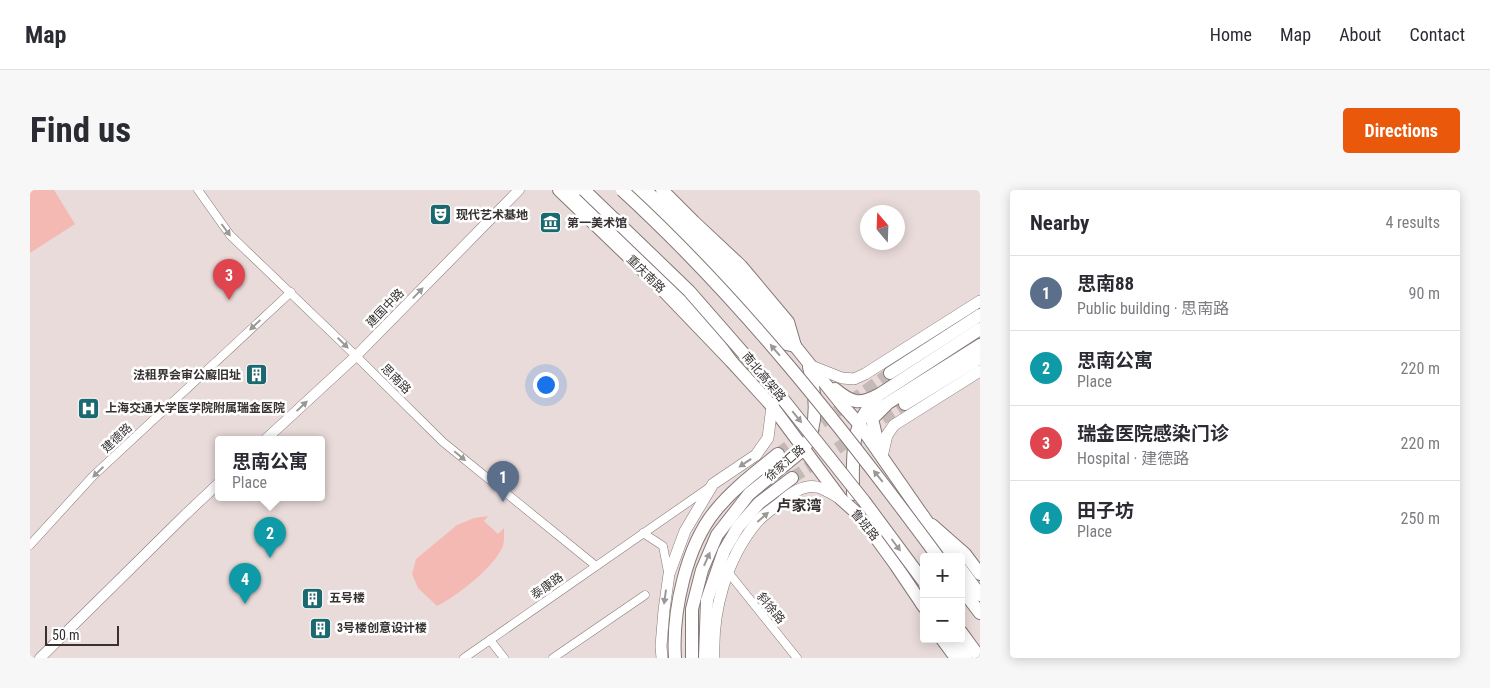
<!DOCTYPE html>
<html lang="en">
<head>
<meta charset="utf-8">
<style>
	:root { --surface:#fff; --page:#f7f7f7; --text:#2b2b33; --muted:#7c7c81; --line:#e1e1e2; --accent:#ea580c }
	body { margin:0; font-family:"Roboto Condensed","Noto Sans SC",sans-serif; background:var(--page); color:var(--text) }
	.controls { position:absolute; right:15px; bottom:15px; display:grid; overflow:hidden; border-radius:5px; box-shadow:0 2px 12px #0003 }
	.controls button { width:45px; height:45px; display:grid; place-items:center; padding:0; border:0; border-bottom:1px solid var(--line); background:var(--surface); color:var(--text); font:25px sans-serif }
	.compass { position:absolute; left:830px; top:15px; width:45px; height:45px; border-radius:50%; background:var(--surface); box-shadow:0 2px 12px #0003; rotate:341deg }
	.scale { position:absolute; left:15px; bottom:12px; width:74px; box-sizing:border-box; padding-left:5px; border:2px solid #373131; border-top:0; font-size:14px; line-height:18px; white-space:nowrap; color:#373131; -webkit-text-stroke:4px #fff; paint-order:stroke }
	.you { position:absolute; left:515px; top:194px; width:18px; height:18px; margin:-12px; border:4px solid #fff; border-radius:50%; background:#1a73e8; box-shadow:0 0 0 8px #1a73e833 }
	.badge { display:grid; place-items:center; width:32px; height:32px; border-radius:50%; background:var(--accent); color:#fff; font-size:16px; font-weight:700 }
	.pin { position:absolute; translate:-50% -41px; filter:drop-shadow(0 1px 2px #0008) }
	.pin::after { content:''; position:absolute; top:26px; width:18px; height:15px; background:inherit; clip-path:polygon(0 0,100% 0,50% 100%) }
	.popup { position:absolute; left:185px; top:246px; width:110px; height:65px; box-sizing:border-box; display:grid; place-content:center; border-radius:5px; background:var(--surface); filter:drop-shadow(0 1px 4px #0005); font-size:16px; white-space:nowrap; color:var(--muted) }
	.popup b { font-size:19px; color:var(--text) }
	.popup::after { content:''; position:absolute; left:50%; top:100%; margin-left:-10px; border:10px solid transparent; border-top-color:var(--surface) }
	.list { margin:0; padding:0; list-style:none }
	h2 { display:flex; justify-content:space-between; align-items:center; height:65px; margin:0; padding:0 20px; font-size:21px }
	h2 small { font-size:16px; font-weight:400; color:var(--muted) }
	.list li { display:grid; grid-template-columns:32px 1fr auto; gap:15px; align-items:center; box-sizing:border-box; height:75px; padding:0 20px; border-top:1px solid var(--line) }
	.list b { display:block; font-size:19px; white-space:nowrap }
	.list p { margin:0; font-size:16px; white-space:nowrap; color:var(--muted) }
	.list em { font-size:16px; font-style:normal; color:var(--muted) }
	.map { position:relative; flex:none; width:950px; height:468px; overflow:hidden; border-radius:5px }
	header { display:flex; align-items:center; gap:30px; box-sizing:border-box; height:70px; padding:0 25px; background:var(--surface); border-bottom:1px solid var(--line) }
	header strong { font-size:24px }
	nav { display:flex; gap:28px; margin-inline-start:auto; font-size:18px }
	.intro { display:flex; align-items:center; justify-content:space-between; box-sizing:border-box; height:120px; padding:0 30px }
	h1 { margin:0; font-size:35px }
	.button { padding:12px 22px; border-radius:5px; background:var(--accent); color:#fff; font-size:18px; font-weight:700 }
	main { display:flex; gap:30px; padding:0 30px }
	aside { flex:1; background:var(--surface); border-radius:5px; box-shadow:0 2px 12px #0003 }
	.map>svg:first-child { display:block }
	.green { fill:#f5b9b4 }
	.lines { fill:none; stroke-linecap:round; stroke-linejoin:round }
	.primary-tunnel { stroke:#c5b9b8; stroke-width:12; stroke-dasharray:12 6; stroke-linecap:butt }
	.minor-casing { stroke:#847877; stroke-width:9 }
	.tertiary-casing { stroke:#847877; stroke-width:11 }
	.secondary-casing { stroke:#847877; stroke-width:12 }
	.primary-casing { stroke:#847877; stroke-width:14 }
	.trunk-casing { stroke:#847877; stroke-width:14 }
	.minor { stroke:#fff; stroke-width:8 }
	.tertiary { stroke:#fff; stroke-width:10 }
	.secondary { stroke:#fff; stroke-width:11 }
	.primary { stroke:#fff; stroke-width:12 }
	.trunk { stroke:#fff; stroke-width:12 }
	.trunk-bridge-casing { stroke:#847877; stroke-width:14; stroke-linecap:butt }
	.trunk-bridge { stroke:#fff; stroke-width:12 }
	.oneway { fill:#9b9898 }
	.labels { text-anchor:middle; stroke-width:5; stroke-linejoin:round; paint-order:stroke }
	.poi-label { font-size:12px; font-weight:bold; fill:#373131; stroke:#fff; text-anchor:start }
	.street-label { font-size:12px; fill:#373131; stroke:#fff }
	.quarter-label { font-size:15px; font-weight:bold; fill:#373131; stroke:#fff }
</style>
</head>
<body>
<header>
<strong>Map</strong>
<nav><a>Home</a><a>Map</a><a>About</a><a>Contact</a></nav>
</header>
<div class="intro"><h1>Find us</h1><a class="button">Directions</a></div>
<main>
<div class="map">
<svg width="950" height="468" viewBox="0 0 950 468">
	<rect width="100%" height="100%" fill="#e9dbda"/>
	<g class="green">
		<polygon points="0,0 24,0 45,34 0,63"/>
		<path d="M458,326L454,331L468,344L474,338C474,345 475,352 472,358C463,378 427,406 407,416L388,398L382,384L386,369L427,335L444,328Z"/>
	</g>
	<g class="lines">
		<g class="primary-tunnel">
			<polyline points="748,264 860,183"/>
			<polyline points="762,288 875,214"/>
		</g>
		<defs>
			<g id="minor">
				<polyline points="168,0 200,45 326,166 413,252 566,376"/>
				<polyline points="613,343 633,356 638,382"/>
				<polyline points="0,355 63,286 261,102"/>
				<polyline points="698,382 767,468"/>
				<polyline points="460,450 474,468"/>
				<polyline points="434,468 680,297"/>
				<polyline points="523,468 615,405"/>
			</g>
			<g id="tertiary">
				<polyline points="236,249 326,166 489,0"/>
				<polyline points="10,468 156,324 189,293"/>
			</g>
			<g id="secondary">
				<polyline points="779,175 812,188 824,189 835,184 950,111"/>
				<polyline points="852,267 857,245 864,235 950,181"/>
				<polyline points="632,468 631,456 634,420 639,384 655,341 683,294 726,265 738,248 742,216"/>
				<path d="M684,468C682,421 696,369 727,332C733,325 742,319 750,313C760,304 773,294 787,297C795,299 804,305 811,309"/>
			</g>
			<g id="primary">
				<polyline points="529,0 629,96 701,171 742,216 811,309 830,326 865,374 894,417"/>
				<polyline points="603,0 687,76 752,153 765,156"/>
				<polyline points="632,0 664,32 711,76 758,132 765,156 813,216 829,234 893,326 897,334"/>
				<polyline points="860,183 950,125"/>
				<path d="M805,199C823,214 830,215 850,204L950,139"/>
				<polyline points="875,214 950,168"/>
				<polyline points="849,258 842,229 858,213 950,155"/>
				<path d="M823,304C823,268 819,235 847,208"/>
				<polyline points="902,335 935,364 950,384"/>
				<polyline points="912,449 926,468"/>
				<path d="M645,468C642,422 656,356 686,320C704,298 726,282 748,264"/>
				<path d="M662,468V419L672,380L687,345L719,304L774,259C789,235 786,204 779,177"/>
				<polyline points="675,468 677,410 694,361 708,337 729,313 762,288"/>
			</g>
			<g id="trunk">
				<path d="M540,0C578,36 618,71 653,110C671,128 686,150 701,171"/>
				<polyline points="615,0 692,69 765,156"/>
				<polyline points="893,326 922,367"/>
				<polyline points="931,379 950,405"/>
				<polyline points="931,398 950,423"/>
				<polyline points="892,414 894,416"/>
				<polyline points="931,442 950,468"/>
				<polyline points="921,449 936,468"/>
			</g>
		</defs>
		<use href="#minor" class="minor-casing"/>
		<use href="#tertiary" class="tertiary-casing"/>
		<use href="#secondary" class="secondary-casing"/>
		<use href="#primary" class="primary-casing"/>
		<use href="#trunk" class="trunk-casing"/>
		<use href="#minor" class="minor"/>
		<use href="#tertiary" class="tertiary"/>
		<use href="#secondary" class="secondary"/>
		<use href="#primary" class="primary"/>
		<use href="#trunk" class="trunk"/>
		<defs>
			<g id="trunk-bridge">
				<polyline points="554,0 659,101 748,203 834,311 894,392"/>
				<path d="M592,0C711,109 812,237 908,367"/>
			</g>
		</defs>
		<use href="#trunk-bridge" class="trunk-bridge-casing"/>
		<use href="#trunk-bridge" class="trunk-bridge"/>
	</g>
	<defs><path id="oneway-solid" d="M-6-.8H1V-3.2L6.5 0L1 3.2V.8H-6Z" transform="scale(1.25)"/></defs>
	<g class="oneway">
		<use href="#oneway-solid" transform="translate(196 40) rotate(53)"/>
		<use href="#oneway-solid" transform="translate(388 103) rotate(-46)"/>
		<use href="#oneway-solid" transform="translate(225 135) rotate(137)"/>
		<use href="#oneway-solid" transform="translate(313 153) rotate(44)"/>
		<use href="#oneway-solid" transform="translate(745 160) rotate(-131)"/>
		<use href="#oneway-solid" transform="translate(272 216) rotate(-43)"/>
		<use href="#oneway-solid" transform="translate(767 227) rotate(51)"/>
		<use href="#oneway-solid" transform="translate(430 266) rotate(40)"/>
		<use href="#oneway-solid" transform="translate(715 273) rotate(146)"/>
		<use href="#oneway-solid" transform="translate(68 282) rotate(136)"/>
		<use href="#oneway-solid" transform="translate(848 286) rotate(-129)"/>
		<use href="#oneway-solid" transform="translate(733 327) rotate(-41)"/>
		<use href="#oneway-solid" transform="translate(866 355) rotate(53)"/>
		<use href="#oneway-solid" transform="translate(677 369) rotate(-66)"/>
		<use href="#oneway-solid" transform="translate(635 407) rotate(98)"/>
	</g>
	<defs>
		<symbol id="theatre-square" viewBox="-11 -11 22 22"><rect x="-9" y="-9" width="18" height="18" rx="4" fill="#1c686f" stroke="#fff"/><path d="M-5-5.5Q0-4 5-5.5V0Q5 5 0 6Q-5 5-5 0ZM-3.3-2.5H-1v1.5H-3.3ZM1-2.5H3.3v1.5H1ZM-2.8 1Q0 5.5 2.8 1Z" fill="#fff"/></symbol>
		<symbol id="museum-square" viewBox="-11 -11 22 22"><rect x="-9" y="-9" width="18" height="18" rx="4" fill="#1c686f" stroke="#fff"/><path d="M0-6L6-3V-2H-6V-3ZM-5-1h2V3h-2ZM-1-1h2V3h-2ZM3-1h2V3H3ZM-6 4H6V6H-6Z" fill="#fff"/></symbol>
		<symbol id="building-square" viewBox="-11 -11 22 22"><rect x="-9" y="-9" width="18" height="18" rx="4" fill="#1c686f" stroke="#fff"/><path d="M-4-6H4V6H1V3H-1V6H-4ZM-2.5-4.3h1.7v1.8h-1.7ZM.8-4.3h1.7v1.8H.8ZM-2.5-1h1.7V.8h-1.7ZM.8-1h1.7V.8H.8Z" fill="#fff"/></symbol>
		<symbol id="hospital-square" viewBox="-11 -11 22 22"><rect x="-9" y="-9" width="18" height="18" rx="4" fill="#1c686f" stroke="#fff"/><path d="M-5-5h3v3.5h4V-5h3V5h-3V1.5h-4V5h-3Z" fill="#fff"/></symbol>
	</defs>
	<g fill-rule="evenodd">
		<use href="#theatre-square" x="398" y="12" width="25" height="25"/>
		<use href="#museum-square" x="508" y="20" width="25" height="25"/>
		<use href="#building-square" x="214" y="172" width="25" height="25"/>
		<use href="#hospital-square" x="46" y="206" width="25" height="25"/>
		<use href="#building-square" x="270" y="396" width="25" height="25"/>
		<use href="#building-square" x="278" y="426" width="25" height="25"/>
	</g>
	<g class="labels">
		<g class="poi-label">
			<text x="426" y="29">现代艺术基地</text>
			<text x="537" y="37">第一美术馆</text>
			<text x="211" y="189" text-anchor="end">法租界会审公廨旧址</text>
			<text x="75" y="222">上海交通大学医学院附属瑞金医院</text>
			<text x="299" y="412">五号楼</text>
			<text x="307" y="442">3号楼创意设计楼</text>
		</g>
		<g class="street-label">
			<text transform="translate(616 84) rotate(44)" y="4">重庆南路</text>
			<text transform="translate(355 118) rotate(-46)" y="4">建国中路</text>
			<text transform="translate(734 187) rotate(50)" y="4">南北高架路</text>
			<text transform="translate(366 189) rotate(45)" y="4">思南路</text>
			<text transform="translate(87 248) rotate(-43)" y="4">建德路</text>
			<text transform="translate(755 273) rotate(-41)" y="4">徐家汇路</text>
			<text transform="translate(835 335) rotate(51)" y="4">鲁班路</text>
			<text transform="translate(517 396) rotate(-35)" y="4">泰康路</text>
			<text transform="translate(741 418) rotate(51)" y="4">斜徐路</text>
		</g>
		<g class="quarter-label">
			<text x="769" y="321">卢家湾</text>
		</g>
	</g>
</svg>
<div class="controls">
<button>+</button>
<button>−</button>
</div>
<svg class="compass" viewBox="-18 -18 36 36"><path d="M0-13l5 13h-10z" fill="#e53935"/><path d="M0 13l5-13h-10z" fill="#7c7c81"/></svg>
<div class="scale">50 m</div>
<div class="you"></div>
<div class="pin badge" style="left:473px;top:312px;background:#5c6f8a">1</div>
<div class="pin badge" style="left:240px;top:368px;background:#0f9aa8">2</div>
<div class="popup"><b>思南公寓</b>Place</div>
<div class="pin badge" style="left:199px;top:110px;background:#e0444e">3</div>
<div class="pin badge" style="left:215px;top:414px;background:#0f9aa8">4</div>
</div>
<aside>
<h2>Nearby<small>4 results</small></h2>
<ul class="list">
<li><span class="badge" style="background:#5c6f8a">1</span><div><b>思南88</b><p>Public building · 思南路</p></div><em>90 m</em></li>
<li><span class="badge" style="background:#0f9aa8">2</span><div><b>思南公寓</b><p>Place</p></div><em>220 m</em></li>
<li><span class="badge" style="background:#e0444e">3</span><div><b>瑞金医院感染门诊</b><p>Hospital · 建德路</p></div><em>220 m</em></li>
<li><span class="badge" style="background:#0f9aa8">4</span><div><b>田子坊</b><p>Place</p></div><em>250 m</em></li>
</ul>
</aside>
</main>
</body>
</html>
